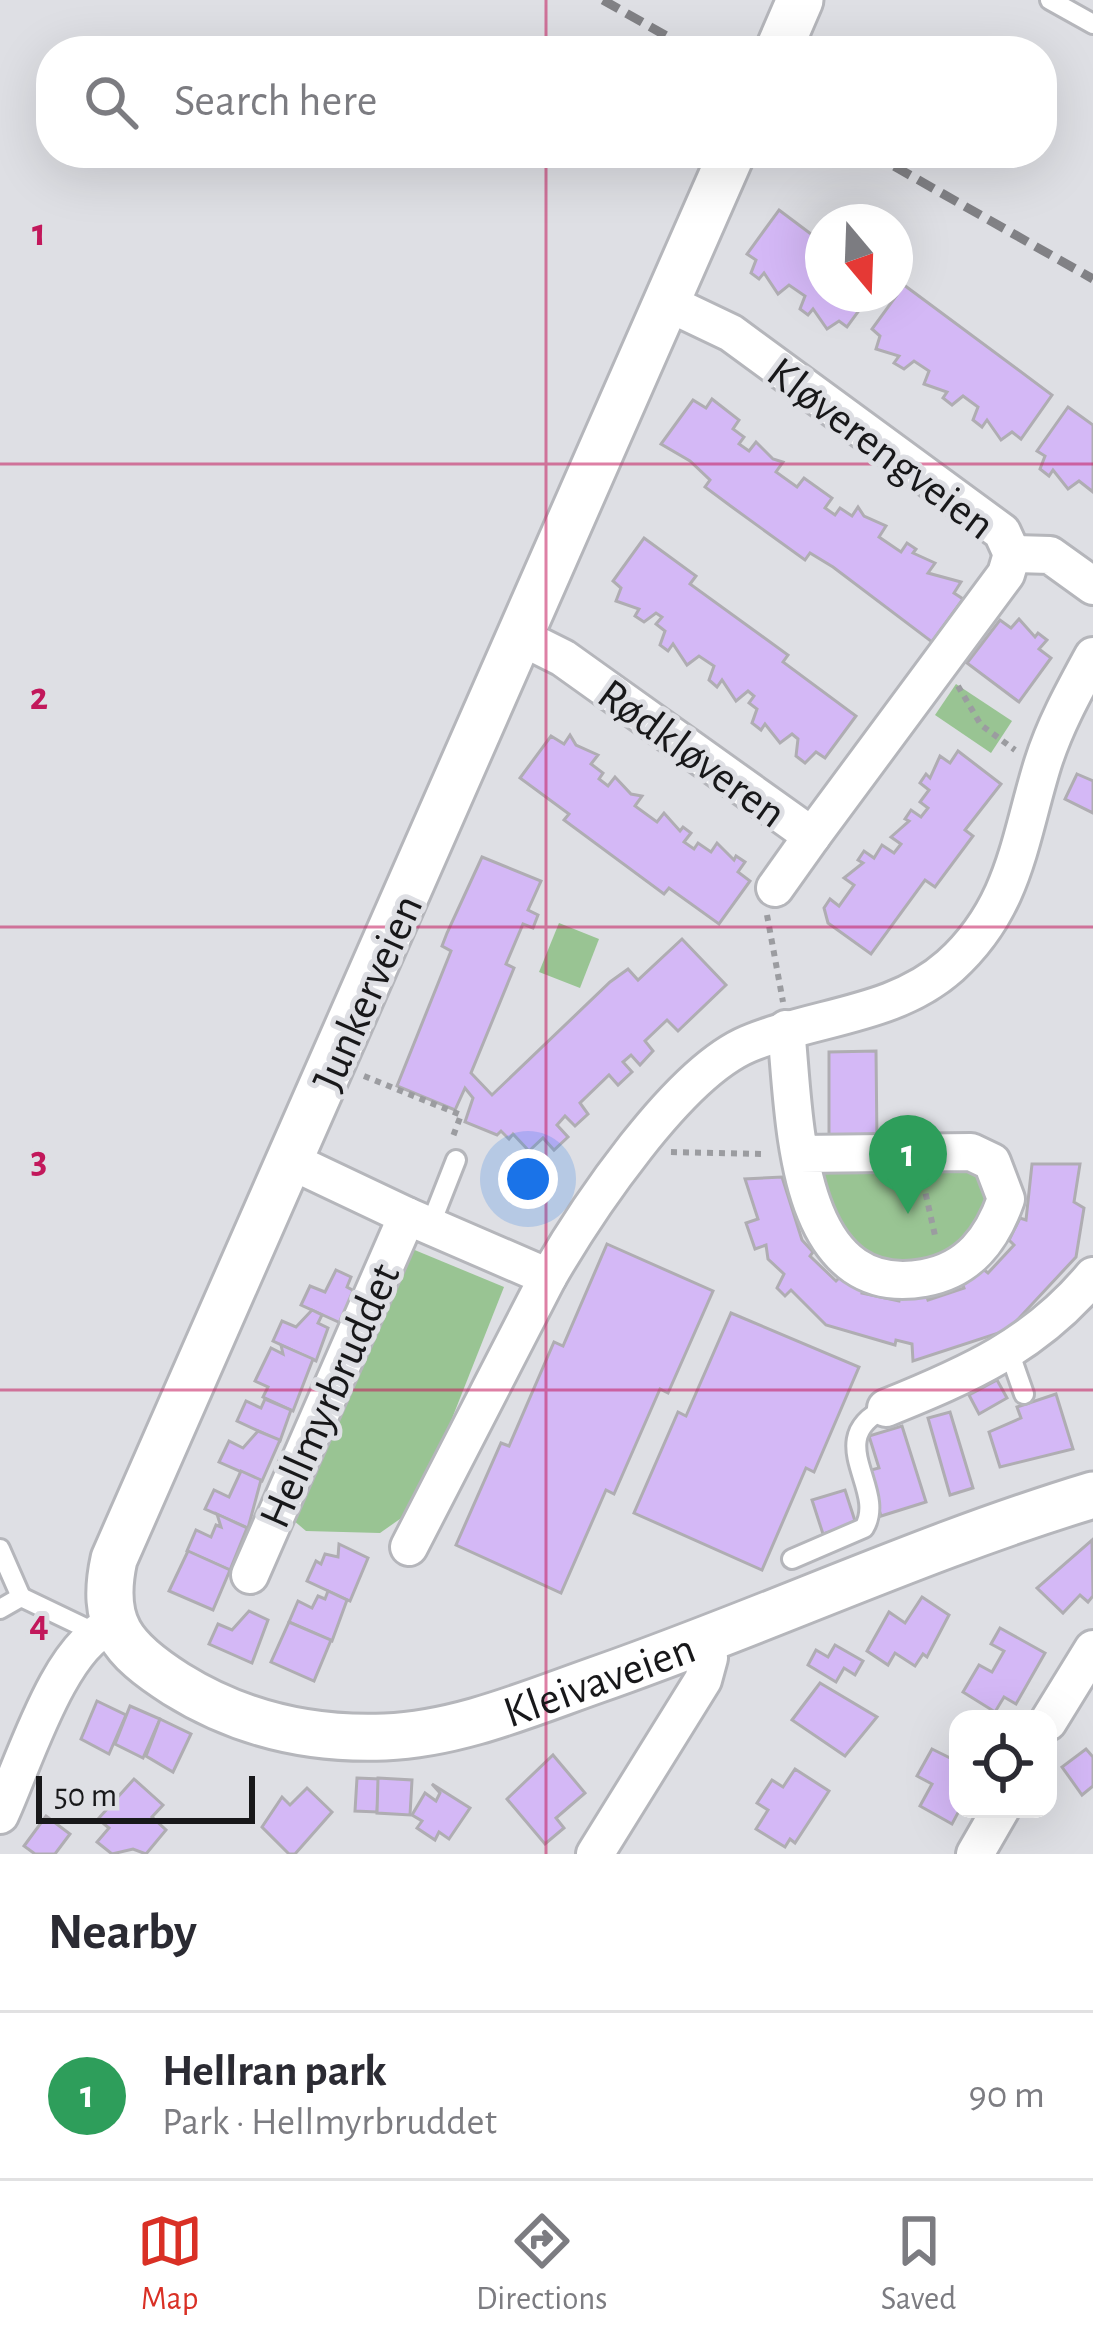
<!DOCTYPE html>
<html lang="en">
<head>
<meta charset="utf-8">
<style>
	:root { --surface:#fff; --page:#f2f2f3; --text:#2b2b33; --muted:#7c7c81; --line:#e1e1e2; --accent:#d93025 }
	body { margin:0; font-family:"Alegreya Sans",sans-serif; background:var(--page); color:var(--text) }
	.controls { position:absolute; right:36px; bottom:36px; display:grid; overflow:hidden; border-radius:24px; box-shadow:0 12px 48px #0002 }
	.controls button { width:108px; height:108px; display:grid; place-items:center; padding:0; border:0; border-bottom:3px solid var(--line); background:var(--surface); color:var(--text); font:60px sans-serif }
	.compass { position:absolute; left:805px; top:204px; width:108px; height:108px; border-radius:50%; background:var(--surface); box-shadow:0 12px 48px #0002; rotate:161deg }
	.scale { position:absolute; left:36px; bottom:30px; width:219px; box-sizing:border-box; padding-left:12px; border:6px solid #18181a; border-top:0; font-size:33px; line-height:42px; white-space:nowrap; color:#18181a; -webkit-text-stroke:9px #dedfe4; paint-order:stroke }
	.you { position:absolute; left:528px; top:1179px; width:42px; height:42px; margin:-30px; border:9px solid #fff; border-radius:50%; background:#1a73e8; box-shadow:0 0 0 18px #1a73e833 }
	.badge { display:grid; place-items:center; width:78px; height:78px; border-radius:50%; background:var(--accent); color:#fff; font-size:39px; font-weight:700 }
	.pin { position:absolute; translate:-50% -99px; filter:drop-shadow(0 3px 6px #0008) }
	.pin::after { content:''; position:absolute; top:63px; width:42px; height:36px; background:inherit; clip-path:polygon(0 0,100% 0,50% 100%) }
	.list { margin:0; padding:0; list-style:none }
	h2 { display:flex; justify-content:space-between; align-items:center; height:156px; margin:0; padding:0 48px; font-size:51px }
	h2 small { font-size:39px; font-weight:400; color:var(--muted) }
	.list li { display:grid; grid-template-columns:78px 1fr auto; gap:36px; align-items:center; box-sizing:border-box; height:168px; padding:0 48px; border-top:3px solid var(--line) }
	.list b { display:block; font-size:45px; white-space:nowrap }
	.list p { margin:0; font-size:39px; white-space:nowrap; color:var(--muted) }
	.list em { font-size:39px; font-style:normal; color:var(--muted) }
	.icon { flex:none; width:66px; height:66px; fill:none; stroke:currentColor; stroke-width:2; stroke-linecap:round; stroke-linejoin:round }
	.map { position:relative; flex:none; width:1093px; height:1854px; overflow:hidden }
	.search { position:absolute; background:var(--surface); box-shadow:0 12px 48px #0002; left:36px; right:36px; top:36px; height:132px; display:flex; align-items:center; gap:30px; box-sizing:border-box; padding:0 42px; border-radius:48px; color:var(--muted); font-size:45px }
	.sheet { height:324px; background:var(--surface) }
	nav { display:flex; justify-content:space-around; align-items:center; box-sizing:border-box; height:168px; border-top:3px solid var(--line); background:var(--surface); font-size:33px; color:var(--muted) }
	nav a { display:grid; justify-items:center; gap:6px }
	nav .on { color:var(--accent) }
	.map>svg:first-child { display:block }
	.green { fill:#99c493 }
	.building { fill:#d4b8f6; stroke:#afadb2; stroke-width:3 }
	.lines { fill:none; stroke-linecap:round; stroke-linejoin:round }
	.service-casing { stroke:#b5b6bb; stroke-width:24 }
	.minor-casing { stroke:#b5b6bb; stroke-width:42 }
	.tertiary-casing { stroke:#b5b6bb; stroke-width:51 }
	.path { stroke:#9b9ca0; stroke-width:6; stroke-dasharray:6 6; stroke-linecap:butt }
	.service { stroke:#fff; stroke-width:18 }
	.minor { stroke:#fff; stroke-width:36 }
	.tertiary { stroke:#fff; stroke-width:45 }
	.rail { stroke:#818185; stroke-width:9; stroke-dasharray:18 9; stroke-linecap:butt }
	.grid { fill:none; stroke:#c2185b; stroke-width:3; stroke-opacity:0.55 }
	.labels { text-anchor:middle; stroke-width:10; stroke-linejoin:round; paint-order:stroke }
	.street-label { font-size:45px; fill:#18181a; stroke:#dedfe4 }
	.grid-label { font-size:39px; text-anchor:middle; font-weight:bold; fill:#c2185b; stroke:#dedfe4; stroke-width:10; stroke-linejoin:round; paint-order:stroke }
</style>
</head>
<body>
<div class="map">
<svg width="1093" height="1854" viewBox="0 0 1093 1854">
	<rect width="100%" height="100%" fill="#dedfe4"/>
	<g class="green">
		<polygon points="956,684 1012,721 991,753 935,715"/>
		<polygon points="559,923 599,939 580,988 539,972"/>
		<polygon points="824,1164 978,1164 995,1201 966,1249 903,1267 858,1254 815,1183"/>
		<polygon points="405,1246 504,1287 434,1464 407,1514 380,1533 306,1531 286,1514"/>
	</g>
	<g class="building">
		<polygon points="779,210 823,243 823,294 871,294 847,327 839,321 827,329 813,309 808,315 800,309 805,296 789,285 778,294 764,273 759,279 751,273 756,260 747,254"/>
		<polygon points="904,285 1052,395 1021,439 1012,432 1001,440 987,420 982,427 973,420 978,407 963,396 952,405 943,398 947,392 924,384 929,371 914,361 904,369 894,363 899,356 876,349 880,336 872,329"/>
		<polygon points="712,399 739,420 733,429 744,437 739,444 749,451 756,442 773,459 783,462 776,472 797,487 804,478 832,498 825,508 835,515 840,508 852,516 858,507 864,516 886,526 879,537 901,552 907,543 916,549 913,553 935,563 928,573 961,582 954,593 963,599 932,642 833,567 810,553 805,560 732,507 705,487 710,480 690,461 661,444 693,400 706,408"/>
		<polygon points="1068,407 1093,425 1093,492 1079,481 1068,489 1053,470 1049,476 1040,469 1045,456 1037,451"/>
		<polygon points="644,538 696,576 690,584 788,655 783,662 856,716 825,758 816,752 805,763 796,756 798,739 792,734 780,743 765,724 761,730 752,723 757,709 749,703 754,696 748,691 736,701 722,680 717,687 709,680 714,666 699,656 687,665 673,644 668,651 660,645 665,631 656,624 662,617 656,613 644,622 635,616 639,609 616,601 621,588 613,581"/>
		<polygon points="1019,619 1035,637 1038,633 1047,640 1039,649 1051,658 1019,702 967,663 1000,620 1011,628"/>
		<polygon points="570,735 576,745 598,755 591,764 603,773 599,779 608,786 615,777 631,794 642,796 635,806 657,822 664,813 680,831 683,827 691,833 684,842 694,849 698,843 711,852 717,843 734,860 736,856 745,862 738,872 750,881 719,924 669,888 664,894 564,820 569,814 520,778 551,736 564,744"/>
		<polygon points="958,751 1001,784 965,830 973,836 935,887 925,880 871,954 828,923 824,908 830,899 839,906 854,885 844,878 863,863 858,860 864,851 874,858 882,845 894,853 901,844 891,837 909,821 905,819 911,810 921,817 928,808 920,802 929,790 920,783 926,774 930,778 940,756 950,763"/>
		<polygon points="1077,774 1093,781 1093,813 1065,799"/>
		<polygon points="482,857 541,881 528,910 538,915 533,928 523,924 506,964 514,968 471,1073 492,1095 610,982 628,969 638,980 682,939 726,985 678,1031 667,1020 645,1041 653,1051 640,1065 631,1055 623,1062 632,1072 618,1085 609,1075 580,1103 588,1114 575,1126 565,1116 557,1125 568,1137 554,1150 543,1138 529,1151 513,1134 509,1139 501,1131 497,1135 465,1122 473,1098 465,1088 455,1110 397,1086 451,951 442,946 447,933"/>
		<polygon points="876,1051 877,1143 829,1143 829,1052"/>
		<polygon points="1032,1164 1080,1164 1074,1202 1084,1208 1076,1257 1008,1330 913,1361 912,1344 896,1340 895,1345 826,1325 791,1290 785,1296 777,1288 784,1274 768,1259 766,1245 755,1249 746,1223 758,1219 745,1179 782,1177 802,1240 813,1252 810,1256 836,1281 841,1276 863,1287 862,1293 899,1301 900,1296 926,1294 928,1300 964,1288 962,1283 983,1269 988,1273 1014,1245 1009,1240 1020,1218 1026,1220"/>
		<polygon points="607,1244 713,1291 668,1393 660,1389 614,1494 606,1490 561,1593 456,1545 501,1443 509,1446 554,1342 563,1346"/>
		<polygon points="336,1270 351,1277 347,1287 356,1292 345,1325 301,1305 310,1286 325,1292"/>
		<polygon points="312,1310 322,1315 318,1323 328,1328 316,1361 273,1341 282,1321 296,1327"/>
		<polygon points="731,1313 859,1367 814,1472 806,1468 762,1570 634,1513 678,1412 686,1416"/>
		<polygon points="281,1345 313,1359 293,1411 263,1397 268,1387 255,1381 271,1348 283,1354"/>
		<polygon points="997,1380 1007,1398 979,1414 969,1395"/>
		<polygon points="1056,1394 1073,1449 1000,1467 989,1432 1021,1418 1017,1407"/>
		<polygon points="265,1399 291,1410 280,1441 237,1421 246,1401 261,1408"/>
		<polygon points="950,1412 973,1488 950,1495 928,1418"/>
		<polygon points="902,1426 926,1502 881,1516 867,1471 879,1468 869,1436"/>
		<polygon points="258,1431 280,1440 262,1481 219,1462 229,1441 243,1448"/>
		<polygon points="241,1471 261,1480 248,1528 205,1509 214,1490 229,1497"/>
		<polygon points="845,1490 856,1524 823,1534 812,1500"/>
		<polygon points="217,1514 247,1528 230,1570 187,1551 196,1530 211,1537 216,1525 221,1527"/>
		<polygon points="1092,1540 1093,1596 1088,1602 1080,1595 1063,1613 1037,1588"/>
		<polygon points="339,1544 368,1558 350,1601 307,1581 316,1561 321,1564 325,1554 338,1557"/>
		<polygon points="188,1551 230,1570 213,1610 169,1591"/>
		<polygon points="328,1591 347,1600 332,1641 289,1622 298,1601 312,1608 318,1596 325,1599"/>
		<polygon points="922,1597 949,1615 927,1657 923,1654 915,1666 895,1653 888,1665 867,1651 889,1612 905,1623"/>
		<polygon points="249,1611 268,1620 252,1663 209,1644 218,1624 232,1630"/>
		<polygon points="289,1622 331,1640 314,1681 271,1662"/>
		<polygon points="1000,1628 1045,1653 1016,1704 1004,1697 995,1712 963,1692 979,1665 992,1672 1004,1651 991,1644"/>
		<polygon points="835,1645 863,1661 855,1675 844,1668 836,1682 808,1665 816,1650 828,1657"/>
		<polygon points="820,1683 877,1717 845,1756 792,1720"/>
		<polygon points="97,1701 126,1715 109,1754 81,1739"/>
		<polygon points="130,1706 160,1719 143,1758 115,1744"/>
		<polygon points="160,1719 191,1734 173,1772 146,1756"/>
		<polygon points="932,1749 958,1762 960,1809 952,1824 920,1806 932,1784 917,1776"/>
		<polygon points="1086,1749 1093,1757 1093,1786 1082,1795 1062,1767"/>
		<polygon points="553,1755 585,1793 556,1818 564,1828 545,1844 507,1799"/>
		<polygon points="795,1769 829,1791 795,1843 790,1839 785,1847 756,1829 768,1810 757,1803 772,1780 783,1787"/>
		<polygon points="357,1778 379,1779 377,1812 355,1811"/>
		<polygon points="378,1778 412,1780 410,1815 377,1813"/>
		<polygon points="134,1779 163,1805 152,1817 166,1830 146,1854 133,1849 112,1854 97,1842 109,1828 98,1819"/>
		<polygon points="432,1784 470,1808 449,1839 439,1832 435,1840 417,1828 422,1821 412,1815 425,1793 436,1801 440,1793"/>
		<polygon points="307,1788 332,1812 295,1854 289,1854 262,1827 282,1797 290,1805"/>
		<polygon points="46,1816 70,1834 55,1854 35,1854 24,1846"/>
	</g>
	<g class="lines">
		<defs>
			<g id="service">
				<polyline points="1050,0 1093,24"/>
				<polyline points="430,1226 456,1160"/>
				<polyline points="1010,1354 1024,1394"/>
				<polyline points="0,1549 21,1597"/>
				<path d="M792,1559L864,1528C888,1489 820,1439 886,1408"/>
				<polyline points="0,1609 21,1597 94,1632"/>
			</g>
			<g id="minor">
				<polyline points="666,302 731,333 1002,532 1012,554"/>
				<polyline points="1012,554 1050,555 1093,586"/>
				<polyline points="523,638 563,658 812,836 1006,574 1012,554"/>
				<polyline points="775,888 812,836"/>
				<path d="M786,1029C795,1113 792,1301 924,1278C969,1270 992,1239 1006,1199L992,1162L971,1152L800,1154"/>
				<polyline points="293,1162 407,1216"/>
				<path d="M548,1277C586,1211 677,1074 748,1044C814,1016 894,1016 950,966C1015,907 1019,840 1043,763C1055,725 1074,691 1093,656"/>
				<path d="M886,1408C968,1375 1036,1345 1093,1276"/>
				<polyline points="250,1575 407,1216 548,1277 409,1547"/>
				<polyline points="1048,1722 1093,1649"/>
				<path d="M0,1815C23,1766 60,1642 112,1626"/>
				<polyline points="595,1854 703,1680 709,1658 706,1642"/>
				<polyline points="975,1854 1001,1809"/>
			</g>
			<g id="tertiary">
				<polyline points="778,51 800,0"/>
				<path id="s1" d="M732,153L114,1559C100,1623 121,1649 176,1684C240,1724 310,1740 385,1737C458,1734 528,1704 596,1680C763,1622 924,1546 1093,1495"/>
			</g>
		</defs>
		<use href="#service" class="service-casing"/>
		<use href="#minor" class="minor-casing"/>
		<use href="#tertiary" class="tertiary-casing"/>
		<g class="path">
			<polyline points="958,686 981,725 1015,750"/>
			<polyline points="767,915 783,1002"/>
			<polyline points="364,1076 461,1115 452,1139"/>
			<polyline points="671,1152 766,1154"/>
			<polyline points="923,1182 936,1240"/>
		</g>
		<use href="#service" class="service"/>
		<use href="#minor" class="minor"/>
		<use href="#tertiary" class="tertiary"/>
		<g class="rail">
			<polyline points="603,0 693,51"/>
			<polyline points="871,153 1093,279"/>
		</g>
	</g>
	<path class="grid" d="M546,0V51M546,153V1854M0,464H1093M0,927H1093M0,1390H1093"/>
	<g class="labels">
		<g class="street-label">
			<text transform="translate(882 447) rotate(37)" y="16">Kløverengveien</text>
			<text transform="translate(693 752) rotate(36)" y="16">Rødkløveren</text>
			<text transform="translate(366 992) rotate(-66)" y="16">Junkerveien</text>
			<text transform="translate(328 1395) rotate(-66)" y="16">Hellmyrbruddet</text>
			<text dy="16" stroke="none"><textPath href="#s1" startOffset="2130">Kleivaveien</textPath></text>
		</g>
	</g>
	<g class="grid-label">
		<text x="39" y="245">1</text>
		<text x="39" y="709">2</text>
		<text x="39" y="1172">3</text>
		<text x="39" y="1636">4</text>
	</g>
</svg>
<div class="controls">
<button><svg class="icon" aria-label="locate" viewBox="0 0 24 24"><circle cx="12" cy="12" r="6"/><path d="M12 2v4M12 18v4M2 12h4M18 12h4"/></svg></button>
</div>
<svg class="compass" viewBox="-18 -18 36 36"><path d="M0-13l5 13h-10z" fill="#e53935"/><path d="M0 13l5-13h-10z" fill="#7c7c81"/></svg>
<div class="scale">50 m</div>
<div class="you"></div>
<div class="pin badge" style="left:908px;top:1214px;background:#2e9e5b">1</div>
<div class="search"><svg class="icon" aria-label="search" viewBox="0 0 24 24"><circle cx="10" cy="10" r="6"/><path d="M15 15l6 6"/></svg>Search here</div>
</div>
<section class="sheet">
<h2>Nearby<small></small></h2>
<ul class="list">
<li><span class="badge" style="background:#2e9e5b">1</span><div><b>Hellran park</b><p>Park · Hellmyrbruddet</p></div><em>90 m</em></li>
</ul>
</section>
<nav>
<a class="on"><svg class="icon" aria-label="map" viewBox="0 0 24 24"><path d="M3 6l6-2 6 2 6-2v14l-6 2-6-2-6 2zM9 4v14M15 6v14"/></svg>Map</a>
<a><svg class="icon" aria-label="directions" viewBox="0 0 24 24"><path d="M12 3l9 9-9 9-9-9zM9 14v-3h6M13 9l2 2-2 2"/></svg>Directions</a>
<a><svg class="icon" aria-label="saved" viewBox="0 0 24 24"><path d="M7 4h10v16l-5-4-5 4z"/></svg>Saved</a>
</nav>
</body>
</html>
